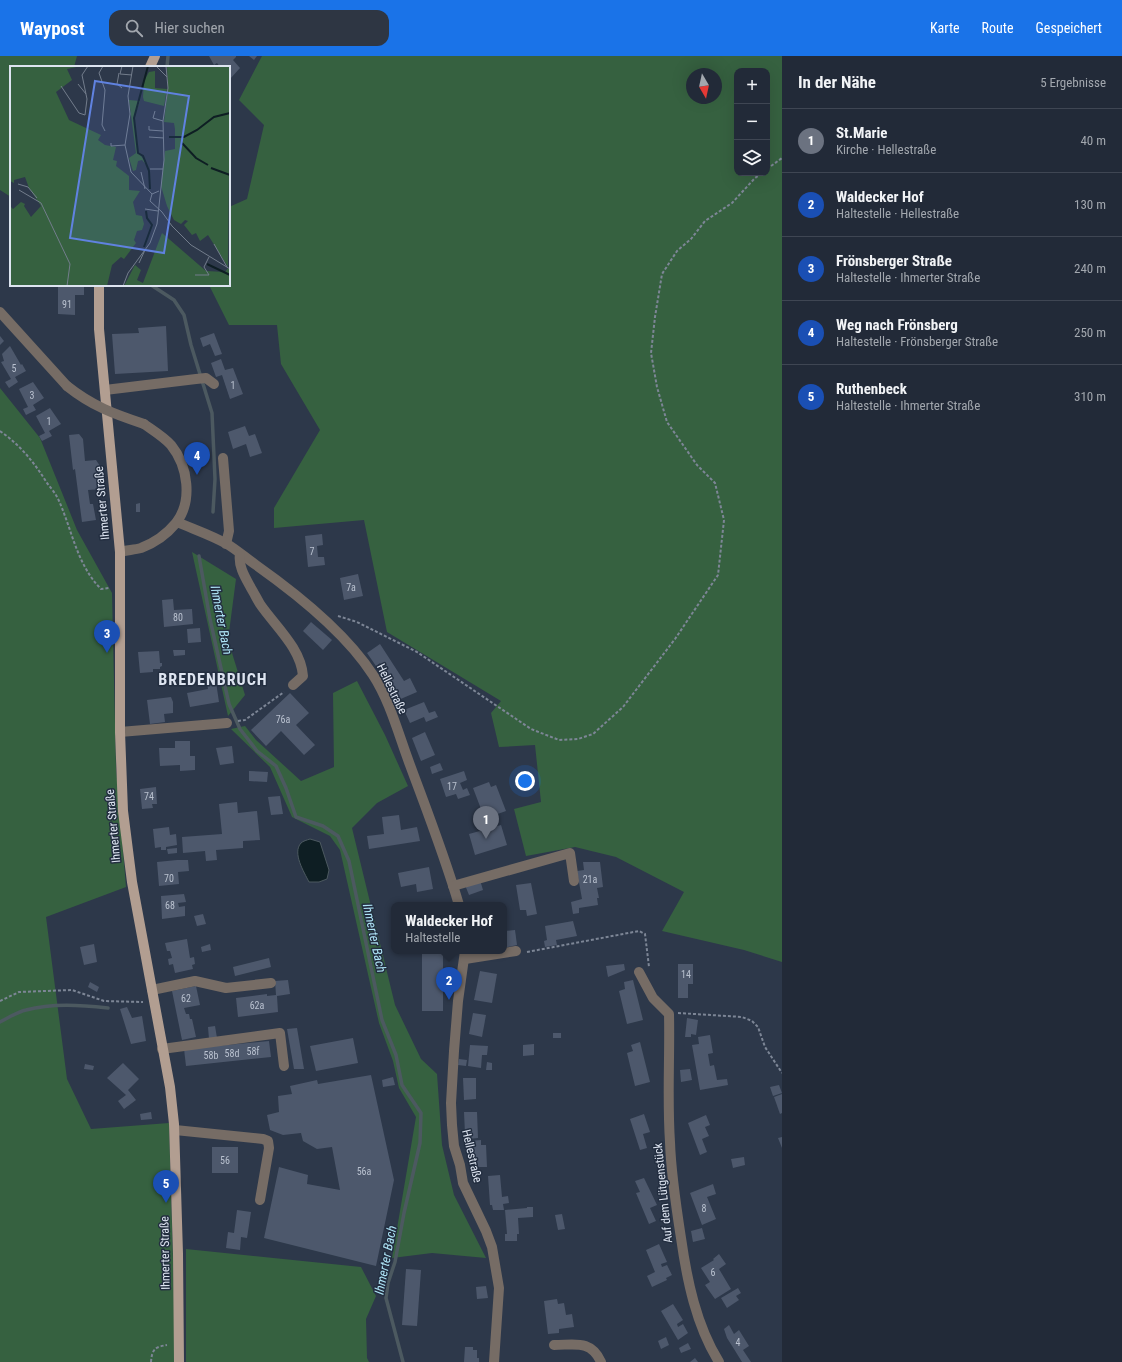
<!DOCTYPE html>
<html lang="de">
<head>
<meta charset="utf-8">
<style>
	:root { --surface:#222a38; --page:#2e3643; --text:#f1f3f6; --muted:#a2a7ae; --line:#3f4653; --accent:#1a73e8 }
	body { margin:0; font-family:"Roboto Condensed",sans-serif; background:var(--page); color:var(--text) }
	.controls { position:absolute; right:12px; top:12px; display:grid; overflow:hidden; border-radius:8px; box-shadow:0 4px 16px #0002 }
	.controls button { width:36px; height:36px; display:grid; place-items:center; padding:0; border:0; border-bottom:1px solid var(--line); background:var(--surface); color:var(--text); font:20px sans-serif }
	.compass { position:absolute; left:686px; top:12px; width:36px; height:36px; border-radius:50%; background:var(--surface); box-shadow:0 4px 16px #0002; rotate:171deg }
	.you { position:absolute; left:525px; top:725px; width:14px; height:14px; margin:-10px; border:3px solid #fff; border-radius:50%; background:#1a73e8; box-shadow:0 0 0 6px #1a73e833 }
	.badge { display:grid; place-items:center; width:26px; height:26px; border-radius:50%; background:var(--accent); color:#fff; font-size:13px; font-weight:700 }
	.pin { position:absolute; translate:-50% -33px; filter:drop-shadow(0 1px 2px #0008) }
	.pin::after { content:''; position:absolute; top:21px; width:14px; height:12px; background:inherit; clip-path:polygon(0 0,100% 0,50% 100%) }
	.popup { position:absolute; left:391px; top:846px; width:116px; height:52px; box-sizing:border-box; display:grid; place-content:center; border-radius:8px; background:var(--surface); filter:drop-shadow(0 1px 3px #0005); font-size:13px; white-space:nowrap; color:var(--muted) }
	.popup b { font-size:15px; color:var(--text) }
	.popup::after { content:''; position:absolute; left:50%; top:100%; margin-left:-8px; border:8px solid transparent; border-top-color:var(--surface) }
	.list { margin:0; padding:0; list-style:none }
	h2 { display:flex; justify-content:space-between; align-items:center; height:52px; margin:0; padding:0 16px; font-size:17px }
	h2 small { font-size:13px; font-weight:400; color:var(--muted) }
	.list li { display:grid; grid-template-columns:26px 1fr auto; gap:12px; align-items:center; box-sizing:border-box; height:64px; padding:0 16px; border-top:1px solid var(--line) }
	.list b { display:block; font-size:15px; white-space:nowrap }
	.list p { margin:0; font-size:13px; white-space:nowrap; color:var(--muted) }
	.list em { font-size:13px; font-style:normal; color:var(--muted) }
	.icon { flex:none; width:22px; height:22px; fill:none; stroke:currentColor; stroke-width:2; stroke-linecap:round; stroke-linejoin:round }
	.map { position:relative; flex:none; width:782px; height:1306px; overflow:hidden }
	header { display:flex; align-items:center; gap:24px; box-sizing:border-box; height:56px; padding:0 20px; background:var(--accent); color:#fff }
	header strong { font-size:19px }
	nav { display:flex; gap:22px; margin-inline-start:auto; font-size:14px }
	.search { width:280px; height:36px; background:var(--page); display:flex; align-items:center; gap:10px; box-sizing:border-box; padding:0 14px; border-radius:12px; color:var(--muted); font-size:15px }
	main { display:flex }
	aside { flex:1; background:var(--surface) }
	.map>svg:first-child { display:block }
	.green { fill:#366140; fill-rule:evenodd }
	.water { fill:#0e1e23; stroke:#4c5960 }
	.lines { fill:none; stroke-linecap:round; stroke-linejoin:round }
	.stream { stroke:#4c5960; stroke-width:3.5 }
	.building { fill:#4d586c }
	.path { stroke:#7d8696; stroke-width:2; stroke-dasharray:3 2; stroke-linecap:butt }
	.minor { stroke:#766c65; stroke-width:10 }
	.major { stroke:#b29e91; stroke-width:10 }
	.minor-bridge { stroke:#766c65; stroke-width:10 }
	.labels { text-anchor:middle; stroke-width:3; stroke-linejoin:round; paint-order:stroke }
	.number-label { font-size:10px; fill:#b9c1cf }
	.street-label { font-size:12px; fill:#dde4f0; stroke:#232e40 }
	.water-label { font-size:13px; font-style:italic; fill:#ade3f5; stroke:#232e40 }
	.district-label { font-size:16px; font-weight:bold; letter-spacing:1px; fill:#dde4f0; stroke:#232e40 }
	.inset-river { fill:none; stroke:#0e1e23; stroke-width:2 }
	.inset-road { fill:none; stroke:#737d8c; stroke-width:1 }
	.view { fill:#6082e0; fill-opacity:0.15; stroke:#6082e0; stroke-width:2 }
	.inset-edge { fill:none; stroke:#dde4f0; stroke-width:2 }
</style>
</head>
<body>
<header>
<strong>Waypost</strong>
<div class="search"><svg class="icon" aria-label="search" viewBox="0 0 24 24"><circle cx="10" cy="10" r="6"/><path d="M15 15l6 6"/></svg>Hier suchen</div>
<nav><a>Karte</a><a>Route</a><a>Gespeichert</a></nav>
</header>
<main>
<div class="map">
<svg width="782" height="1306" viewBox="0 0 782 1306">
	<rect width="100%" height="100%" fill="#2d384a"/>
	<g class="green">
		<polygon points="0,0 77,0 74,11 11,11 11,141 0,134"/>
		<path d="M262,0H782V906L744,894L662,875L684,836L616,801L575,791L526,800L514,753L541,746L535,689L499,691L491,657L501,645L387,576L364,464L274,472V452L320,374L281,308L277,269H229L209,229H229V151L247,143L264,69L239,44ZM737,15H767V117H737ZM692,18H716V42H692Z"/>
		<polygon points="0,332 40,382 77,474 112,537 116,712 126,831 46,861 67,1023 91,1073 169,1067 176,1306 0,1306"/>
		<polygon points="192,496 236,523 228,584 245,639 228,660"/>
		<polygon points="357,625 385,679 408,730 377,747 352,772 395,949 421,1003 437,1018 442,1089 454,1139 486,1202 432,1197 392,1202 416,1061 399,1032 393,1005 379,967 340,794 330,780 292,761 270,711 231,673 245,670 256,684 301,725 334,711 333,637"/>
		<polygon points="186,1193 361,1211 376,1240 366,1263 367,1302 369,1306 186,1306"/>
	</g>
	<path class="water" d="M310,783L320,786L329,814L327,823L319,826H309C304,816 292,797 301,787C303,785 307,784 310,783Z"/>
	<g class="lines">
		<g class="stream">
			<polyline points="167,11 168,0"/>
			<polyline points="151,229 174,244 184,259 191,289 212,357 215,423 213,456"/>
			<polyline points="199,500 210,563 229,648 240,673 257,695 276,710 286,732 296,761 323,770 338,780 349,805 382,964 396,999 402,1029 421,1057 420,1087 404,1157 395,1206 388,1227 386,1242 403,1306"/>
			<path d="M0,966C8,962 17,956 26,954C52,947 81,949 108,952"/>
		</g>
	</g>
	<g class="building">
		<polygon points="209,0 236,0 236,1 233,4 240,12 230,23 229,11 220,11 217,7 214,9"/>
		<polygon points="249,0 257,0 254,4"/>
		<polygon points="58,229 84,229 84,239 75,239 75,259 58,258"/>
		<polygon points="166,270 168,315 115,318 112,278 139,277 138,272"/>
		<polygon points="214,277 222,298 215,300 210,288 203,291 200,282"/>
		<polygon points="0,280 4,285 0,289"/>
		<polygon points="10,290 21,309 22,308 26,315 15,321 18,326 9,332 5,326 11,323 1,306 4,305 2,298"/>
		<polygon points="221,303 225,314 233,312 243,338 230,343 222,319 216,321 211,307"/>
		<polygon points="33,326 44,342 33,349 36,354 26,359 23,353 28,351 19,333"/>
		<polygon points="50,352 61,368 49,375 52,380 42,385 39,380 45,377 36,360"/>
		<polygon points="245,370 249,380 255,378 262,397 250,401 246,388 233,393 228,376"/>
		<polygon points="79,378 83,383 85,405 96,404 100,410 102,433 88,434 90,448 93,448 96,464 82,466 75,413 73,414 69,379"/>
		<polygon points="140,447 140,456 136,456 136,448"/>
		<polygon points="322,478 323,489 317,490 318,501 324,501 325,509 308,511 305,480"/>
		<polygon points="358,518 363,540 344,544 340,522"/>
		<polygon points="173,543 174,554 192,553 193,568 164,571 162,544"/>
		<polygon points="311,566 332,584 323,594 303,575"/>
		<polygon points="200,572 201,586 188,587 187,573"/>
		<polygon points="380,588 404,625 410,622 417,636 396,645 394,644 392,639 393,638 390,631 392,630 388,620 380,607 376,610 367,597"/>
		<polygon points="173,594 185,594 185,599 174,600"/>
		<polygon points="159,595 160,607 162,607 162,610 160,611 160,613 153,613 153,616 140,617 138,596"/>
		<polygon points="216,626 219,646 190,651 187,637 208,633 207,627"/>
		<polygon points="290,637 309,657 296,669 315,689 304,699 281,675 266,690 251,674"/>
		<polygon points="171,641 173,646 173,657 164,658 165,666 150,668 147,644"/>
		<polygon points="424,646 429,657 435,655 438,661 426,666 424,661 410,667 404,654"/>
		<polygon points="425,676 435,699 421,705 412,682"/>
		<polygon points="175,685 190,685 190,700 195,700 195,714 180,715 180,709 160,710 159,692 175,692"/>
		<polygon points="232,690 234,707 220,709 216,692"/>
		<polygon points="440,707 443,714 432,718 430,711"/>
		<polygon points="249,715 268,716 267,726 249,725"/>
		<polygon points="464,715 467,724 460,727 463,734 467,732 470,739 458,743 456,738 446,741 440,723"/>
		<polygon points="489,726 491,731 496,729 506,755 492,760 488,750 481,753 473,732"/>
		<polygon points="156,731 157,748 152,748 153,752 142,753 140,733"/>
		<polygon points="280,740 283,758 271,759 268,741"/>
		<polygon points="237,746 238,757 257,755 260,784 243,785 243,792 216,794 217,804 206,805 205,795 183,797 182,781 222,778 219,748"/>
		<polygon points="399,759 401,774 417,771 420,785 369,793 367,780 384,778 382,761"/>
		<polygon points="501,769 507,789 475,799 469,778"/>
		<polygon points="169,771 170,779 176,778 177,789 166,791 166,794 161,794 161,791 155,792 153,773"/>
		<polygon points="177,792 177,797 168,798 167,793"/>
		<polygon points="177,804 188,804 189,815 178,816 179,828 159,830 157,806"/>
		<polygon points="583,806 600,806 603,831 597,832 599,842 597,842 598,849 579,852 579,857 573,858 571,846 582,843 577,815 584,814"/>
		<polygon points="429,811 433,833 417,836 416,828 401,831 398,817"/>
		<polygon points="480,824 483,834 469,839 465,829"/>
		<polygon points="531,827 537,858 527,860 526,854 520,854 516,829"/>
		<polygon points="184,838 186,846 178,847 179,851 185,850 185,860 162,863 161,840"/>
		<polygon points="203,858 206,868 197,870 194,860"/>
		<polygon points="573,865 577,880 556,884 557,889 545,891 544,885 547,884 545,870"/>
		<polygon points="515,874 517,889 504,892 504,875"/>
		<polygon points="187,883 190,902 194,901 195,908 192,909 193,913 175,917 173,908 169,909 168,903 172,902 170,895 167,895 165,887"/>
		<polygon points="94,888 97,906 84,909 80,891"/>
		<polygon points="210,888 211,894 202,896 201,891"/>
		<polygon points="426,895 443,895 443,955 422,955 422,897 426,897"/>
		<polygon points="269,902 271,911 235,920 233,911"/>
		<polygon points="624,908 625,914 608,921 606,910"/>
		<polygon points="678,908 693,908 693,928 688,928 688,942 678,942"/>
		<polygon points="480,915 497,918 492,947 474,944"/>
		<polygon points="288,924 290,938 277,940 278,956 238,961 236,942 267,938 267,940 276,939 275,925"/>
		<polygon points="633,924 643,964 627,968 619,935 625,933 624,926"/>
		<polygon points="90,926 99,931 97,936 88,931"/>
		<polygon points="196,930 200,949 184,952 186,958 189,958 190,963 192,963 196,981 182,984 172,935"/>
		<polygon points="127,951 132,962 142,960 146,985 131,988 120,953"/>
		<polygon points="473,957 486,959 482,981 469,978"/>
		<polygon points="687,962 698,964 696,979 691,978 691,981 685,981"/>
		<polygon points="215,970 217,982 209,983 208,971"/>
		<polygon points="297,972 304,1013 294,1013 287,973"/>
		<rect x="553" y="977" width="8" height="5"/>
		<polygon points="710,979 713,997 708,998 710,1010 714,1009 717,1024 727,1023 728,1029 700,1034 692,989 699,988 698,981"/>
		<polygon points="353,982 358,1007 316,1015 310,990"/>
		<polygon points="269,985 271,1001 186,1010 184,993"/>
		<polygon points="640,986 650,1026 635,1030 627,997 633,995 631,989"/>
		<polygon points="534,988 534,999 523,1000 523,989"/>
		<polygon points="470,989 488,990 487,999 482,999 481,1012 468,1010"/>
		<polygon points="459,1003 467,1004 466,1010 458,1009"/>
		<polygon points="487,1006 492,1007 492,1014 486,1014"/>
		<polygon points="123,1007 139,1023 128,1034 136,1044 124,1053 118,1045 126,1039 107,1022"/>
		<polygon points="85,1008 94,1010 93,1014 84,1013"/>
		<polygon points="690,1013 692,1024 681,1026 680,1014"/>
		<polygon points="371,1019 394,1124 376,1210 264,1182 279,1111 308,1119 307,1128 340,1134 332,1091 317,1093 303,1085 301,1077 283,1079 270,1074 267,1059 279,1056 278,1040 292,1038 290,1030 317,1024 318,1028"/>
		<polygon points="393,1021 395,1029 383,1031 382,1024"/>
		<polygon points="463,1022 476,1022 476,1043 464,1044"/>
		<polygon points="779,1029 782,1037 773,1040 770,1031"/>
		<polygon points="782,1038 782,1057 780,1058 774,1041"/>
		<polygon points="151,1056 152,1063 141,1064 140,1058"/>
		<polygon points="464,1056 477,1056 478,1082 467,1083 467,1078 465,1078"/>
		<polygon points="644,1058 650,1076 643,1078 647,1092 640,1094 630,1063"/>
		<polygon points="706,1059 710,1069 705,1071 709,1080 702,1083 707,1096 700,1099 688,1067"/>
		<polygon points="782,1081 782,1092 778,1082"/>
		<polygon points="481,1084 481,1089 486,1089 487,1111 474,1111 473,1090 471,1090 470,1085"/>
		<rect x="212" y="1091" width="26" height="26"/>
		<polygon points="744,1101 745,1109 733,1112 731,1103"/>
		<polygon points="500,1119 502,1141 508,1140 509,1147 503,1148 504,1154 493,1154 492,1149 490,1149 488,1120"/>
		<polygon points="644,1122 657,1149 650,1152 656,1165 649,1168 636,1137 640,1136 635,1125"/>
		<polygon points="713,1128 716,1138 707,1141 716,1163 702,1169 690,1137"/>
		<polygon points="527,1151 533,1151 533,1161 518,1162 519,1178 517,1178 517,1185 505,1185 505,1178 507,1178 505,1154 527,1152"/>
		<polygon points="237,1154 251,1156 247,1182 241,1181 240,1194 226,1192 228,1176 234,1177"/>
		<polygon points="562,1158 565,1173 558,1174 555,1159"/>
		<polygon points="702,1172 705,1183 693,1186 691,1175"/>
		<polygon points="659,1188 667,1206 661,1208 662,1211 667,1209 672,1219 666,1222 667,1224 652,1231 647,1220 655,1216 646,1194"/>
		<polygon points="719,1198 726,1208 719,1213 731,1233 715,1243 705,1229 710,1226 701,1212 714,1204 713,1203"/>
		<polygon points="406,1213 421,1214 417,1270 402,1269"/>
		<polygon points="486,1230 488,1242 477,1243 476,1231"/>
		<polygon points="738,1232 741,1237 736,1240 739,1244 727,1252 721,1242"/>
		<polygon points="557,1243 558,1248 564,1247 566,1259 572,1258 574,1271 559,1273 559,1277 548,1278 544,1245"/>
		<polygon points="673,1248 683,1264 677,1268 678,1271 683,1268 688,1277 678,1284 661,1255"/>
		<polygon points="729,1269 734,1278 739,1274 749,1290 743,1294 751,1306 742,1306 734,1293 727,1282 724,1273"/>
		<polygon points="666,1281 669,1289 661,1293 658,1285"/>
		<polygon points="688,1287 691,1293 681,1297 679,1292"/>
		<polygon points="465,1291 473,1291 473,1294 477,1294 477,1302 479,1302 479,1306 464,1306"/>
		<polygon points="695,1302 698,1306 690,1306"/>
	</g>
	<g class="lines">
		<g class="path">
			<polyline points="767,113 782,102"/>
			<path d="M0,375C20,389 34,406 47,427C51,432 56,438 59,445C72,474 77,509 101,533L109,532"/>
			<polyline points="338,560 357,566 417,596 531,673 559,684 578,683 593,678 623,651 675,583 718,519 724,464 715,427 697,409 667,366 657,331 651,297 655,261 662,218 677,195 691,183 705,165 732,147 755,122 762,117"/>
			<polyline points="238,665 245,664 284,636"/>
			<polyline points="527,896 639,875 645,878 649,911"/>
			<polyline points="0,945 19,936 72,934 104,945 143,946"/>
			<polyline points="678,957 742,961 752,965 758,971 765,991 782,1017"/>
			<path d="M151,1306C152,1293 155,1291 167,1289"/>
		</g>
		<g class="minor">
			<polyline points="0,256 67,330"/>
			<polyline points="105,334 196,323 206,322 214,328"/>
			<polyline points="223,402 229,475 226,488"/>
			<path d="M177,466C193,473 211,479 227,488C237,494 246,502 256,509C297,538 346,577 373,619C390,645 399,680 410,709C427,755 445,801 459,849"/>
			<path d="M120,496C126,494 134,494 141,492C154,487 167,478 176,467C193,445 188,410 171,389C164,381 154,375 144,368"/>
			<path d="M240,498C238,510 245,521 251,532C254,537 257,543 260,548C275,570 301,592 303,620L293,629"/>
			<polyline points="120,676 227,667"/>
			<polyline points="453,830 570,797 574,825"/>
			<polyline points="465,895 458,945 454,995 451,1047 452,1069 454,1090 460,1109 463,1127 486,1175 492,1191 499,1232 494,1306"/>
			<polyline points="465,903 516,895"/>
			<path d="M639,916L653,942L669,958C670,1000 667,1043 670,1086C671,1118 676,1150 681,1182C687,1224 696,1269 719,1306"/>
			<polyline points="152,934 195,925 226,932 271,927"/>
			<polyline points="162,993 280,977 284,1010"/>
			<polyline points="175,1074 263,1083 268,1085 269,1092 260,1144"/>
			<path d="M554,1289C574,1289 591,1283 601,1306"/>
		</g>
		<g class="major">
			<polyline points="150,11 155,0"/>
			<polyline points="99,229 99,273 120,496 120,676 123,755 132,826 170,1031 174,1068 178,1198 179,1306"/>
		</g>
		<path class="minor-bridge" d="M67,330C92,350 114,358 144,368"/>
	</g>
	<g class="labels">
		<g class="number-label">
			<text x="67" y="252">91</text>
			<text x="14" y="316">5</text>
			<text x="233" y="333">1</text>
			<text x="32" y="343">3</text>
			<text x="49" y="369">1</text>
			<text x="312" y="499">7</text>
			<text x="351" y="535">7a</text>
			<text x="178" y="565">80</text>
			<text x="283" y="667">76a</text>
			<text x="452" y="734">17</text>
			<text x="149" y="744">74</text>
			<text x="169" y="826">70</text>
			<text x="590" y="827">21a</text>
			<text x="170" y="853">68</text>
			<text x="686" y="922">14</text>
			<text x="186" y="946">62</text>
			<text x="257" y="953">62a</text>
			<text x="253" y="999">58f</text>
			<text x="232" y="1001">58d</text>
			<text x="211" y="1003">58b</text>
			<text x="225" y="1108">56</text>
			<text x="364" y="1119">56a</text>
			<text x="704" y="1156">8</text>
			<text x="713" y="1220">6</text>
			<text x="738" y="1290">4</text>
		</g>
		<g class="street-label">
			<text transform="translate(102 447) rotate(-95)" y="4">Ihmerter Straße</text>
			<text transform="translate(392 633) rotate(64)" y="4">Hellestraße</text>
			<text transform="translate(113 770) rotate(-95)" y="4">Ihmerter Straße</text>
			<text transform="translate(472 1100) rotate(77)" y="4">Hellestraße</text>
			<text transform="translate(663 1137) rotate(-96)" y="4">Auf dem Lütgenstück</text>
			<text transform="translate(165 1197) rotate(-91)" y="4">Ihmerter Straße</text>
		</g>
		<g class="water-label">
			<text transform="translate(222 564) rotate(79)" y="5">Ihmerter Bach</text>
			<text transform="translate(375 882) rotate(78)" y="5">Ihmerter Bach</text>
			<text transform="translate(385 1204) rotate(-79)" y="5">Ihmerter Bach</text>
		</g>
		<g class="district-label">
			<text x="213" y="629">BREDENBRUCH</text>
		</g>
	</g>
	<g transform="translate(10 10)">
		<rect width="220" height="220" fill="#2d384a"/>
		<path d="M0,0H71L57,3L62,14L46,26L59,54L91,69L88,74L95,79L106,81L103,94L107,95L106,100L119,110V124L130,125L123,136L126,149L132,150L134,158L132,164L127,165L124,174L126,177L114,193L111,191L102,199L97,220H0V140L3,143L11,136L15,138L14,140L21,151L31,140L19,122L15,111L4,114V117L0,115ZM157,0H220L218,201L198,169L190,175L186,167L182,169L174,159L178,155L175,154L171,158L164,154L157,140L151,120L155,85L165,83V63L164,57L154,56L158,22ZM145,5V22L157,23L154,40L134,35L133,31L134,15L139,6ZM119,34L130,35L124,52L128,85L139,102L132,94L128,95L126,104L123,105L119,92L126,87ZM152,167L196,205L215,206L218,202L220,204V220H114L125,199L131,204L127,214L133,217Z" fill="#366140"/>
		<path class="inset-river" d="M138,0L124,52L128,87L133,90L139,105L140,123M159,71H174L187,64L204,51L220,47M172,77L186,92L198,99M201,102L220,109M134,181L142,159L137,152L136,145M197,198L220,209"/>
		<path class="inset-road" d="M93,0L89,7L95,24L92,59L95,65M112,0L110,8L122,9M123,0L118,30L120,48L115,79L121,106L142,128M146,0L157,11M109,7L107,18L112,22M68,18L76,28M51,20L69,47L75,49L77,33L72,9L78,0M145,45L143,52L153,55M139,60V64L153,65M139,71L154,72M101,77V80L115,79M140,103H153M131,106L135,123M8,118L18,121L27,132M9,124L31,137L60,198L57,220M149,125L142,128L140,135L152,146L162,160L181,179L220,203M135,143L148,145M204,178L217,201M129,197L135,184M185,209H199L194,201L199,191M113,220L118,207L140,177L147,158L154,94L153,55L158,22L156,0"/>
		<path class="view" d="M85,15L179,30L154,187L60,172Z"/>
		<rect width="220" height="220" class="inset-edge"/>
	</g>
</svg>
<div class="controls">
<button>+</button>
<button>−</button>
<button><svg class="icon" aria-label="layers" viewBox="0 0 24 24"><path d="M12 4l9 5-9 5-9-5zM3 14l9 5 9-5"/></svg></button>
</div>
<svg class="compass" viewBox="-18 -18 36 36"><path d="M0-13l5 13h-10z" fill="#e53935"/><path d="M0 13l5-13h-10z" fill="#a2a7ae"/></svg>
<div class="you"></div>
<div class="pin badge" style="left:486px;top:783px;background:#6b7280">1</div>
<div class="pin badge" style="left:449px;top:944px;background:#1a4fb4">2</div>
<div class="popup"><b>Waldecker Hof</b>Haltestelle</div>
<div class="pin badge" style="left:107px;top:597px;background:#1a4fb4">3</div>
<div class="pin badge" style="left:197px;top:419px;background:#1a4fb4">4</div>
<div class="pin badge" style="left:166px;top:1147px;background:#1a4fb4">5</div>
</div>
<aside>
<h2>In der Nähe<small>5 Ergebnisse</small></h2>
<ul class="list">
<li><span class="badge" style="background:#6b7280">1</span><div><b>St.Marie</b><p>Kirche · Hellestraße</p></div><em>40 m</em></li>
<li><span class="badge" style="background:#1a4fb4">2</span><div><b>Waldecker Hof</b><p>Haltestelle · Hellestraße</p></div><em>130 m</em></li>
<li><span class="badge" style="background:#1a4fb4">3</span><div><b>Frönsberger Straße</b><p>Haltestelle · Ihmerter Straße</p></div><em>240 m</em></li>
<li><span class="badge" style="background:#1a4fb4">4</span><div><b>Weg nach Frönsberg</b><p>Haltestelle · Frönsberger Straße</p></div><em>250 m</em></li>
<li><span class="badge" style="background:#1a4fb4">5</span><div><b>Ruthenbeck</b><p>Haltestelle · Ihmerter Straße</p></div><em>310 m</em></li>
</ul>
</aside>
</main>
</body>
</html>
